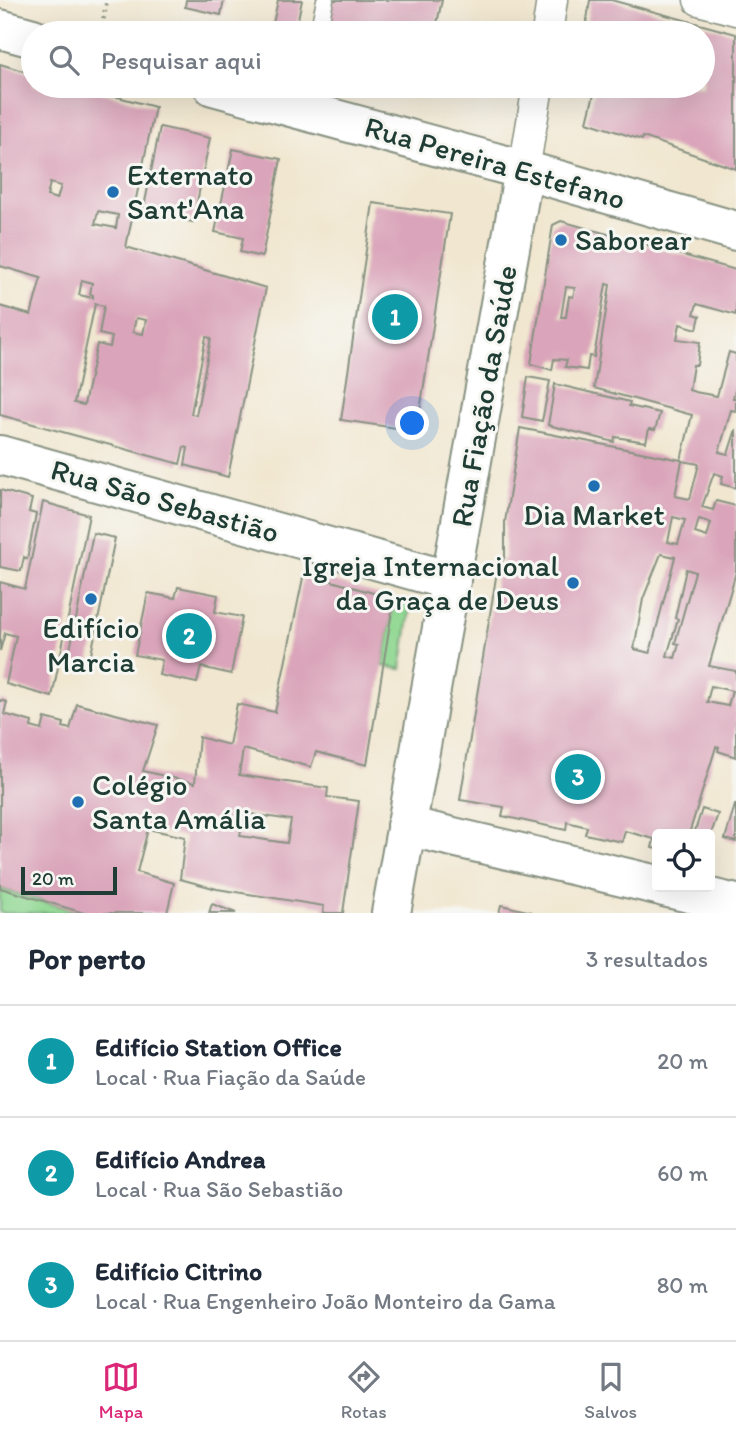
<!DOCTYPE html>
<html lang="pt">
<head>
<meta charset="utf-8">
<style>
	:root { --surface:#fff; --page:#f6f6f7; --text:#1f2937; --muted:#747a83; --line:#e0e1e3; --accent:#db2777 }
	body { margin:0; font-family:Itim,sans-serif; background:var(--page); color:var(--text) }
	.controls { position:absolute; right:21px; bottom:21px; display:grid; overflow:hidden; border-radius:7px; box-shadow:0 7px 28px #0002 }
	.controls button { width:63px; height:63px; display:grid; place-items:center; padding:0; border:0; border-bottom:2px solid var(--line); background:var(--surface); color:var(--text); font:35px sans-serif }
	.scale { position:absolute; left:21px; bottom:18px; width:96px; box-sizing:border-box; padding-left:7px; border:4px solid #1f3d34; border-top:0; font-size:19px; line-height:24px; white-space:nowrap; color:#1f3d34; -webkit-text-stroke:5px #f6f6f2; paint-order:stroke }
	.you { position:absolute; left:413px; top:424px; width:24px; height:24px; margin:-18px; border:5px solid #fff; border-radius:50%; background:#1a73e8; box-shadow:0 0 0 10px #1a73e833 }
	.badge { display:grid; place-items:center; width:46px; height:46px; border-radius:50%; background:var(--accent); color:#fff; font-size:23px; font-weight:700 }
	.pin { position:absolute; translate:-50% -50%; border:4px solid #fff; box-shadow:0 2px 7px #0006 }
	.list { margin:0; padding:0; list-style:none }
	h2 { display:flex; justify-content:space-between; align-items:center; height:91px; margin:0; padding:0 28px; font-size:30px }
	h2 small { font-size:23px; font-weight:400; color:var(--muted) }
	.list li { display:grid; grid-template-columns:46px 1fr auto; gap:21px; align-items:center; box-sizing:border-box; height:112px; padding:0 28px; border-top:2px solid var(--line) }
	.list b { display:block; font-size:26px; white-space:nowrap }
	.list p { margin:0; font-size:23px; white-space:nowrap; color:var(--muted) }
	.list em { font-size:23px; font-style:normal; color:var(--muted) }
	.icon { flex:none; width:38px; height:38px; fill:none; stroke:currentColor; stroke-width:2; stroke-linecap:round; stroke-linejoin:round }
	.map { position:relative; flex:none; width:736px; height:913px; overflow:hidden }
	.search { position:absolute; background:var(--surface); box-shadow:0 7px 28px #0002; left:21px; right:21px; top:21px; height:77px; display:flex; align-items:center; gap:18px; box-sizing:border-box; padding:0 24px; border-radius:38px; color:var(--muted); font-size:26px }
	.sheet { height:427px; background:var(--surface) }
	nav { display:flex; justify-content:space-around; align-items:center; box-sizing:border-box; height:98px; border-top:2px solid var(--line); background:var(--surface); font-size:19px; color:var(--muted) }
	nav a { display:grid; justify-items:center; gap:4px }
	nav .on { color:var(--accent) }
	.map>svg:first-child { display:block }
	.green { fill:#8fd791; stroke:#578a62; stroke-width:2 }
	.building { fill:#daa5ba; fill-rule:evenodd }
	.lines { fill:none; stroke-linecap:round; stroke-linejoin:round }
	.service-casing { stroke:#889282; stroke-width:19 }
	.minor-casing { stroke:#889282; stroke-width:33 }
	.tertiary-casing { stroke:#889282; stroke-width:42 }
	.path { stroke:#889282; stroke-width:4.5; stroke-dasharray:2 5; stroke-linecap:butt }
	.service { stroke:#fff; stroke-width:16 }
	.minor { stroke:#fff; stroke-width:30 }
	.tertiary { stroke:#fff; stroke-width:38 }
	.poi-dot { fill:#1f6fb2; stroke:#f6f6f2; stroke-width:2.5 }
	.labels { text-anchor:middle; stroke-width:6; stroke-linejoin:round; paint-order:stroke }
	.street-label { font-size:30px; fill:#1f3d34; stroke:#f6f6f2 }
	.poi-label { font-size:30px; fill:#1f3d34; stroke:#f6f6f2; text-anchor:start }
</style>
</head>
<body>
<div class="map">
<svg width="736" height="913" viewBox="0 0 736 913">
	<rect width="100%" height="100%" fill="#f6f6f2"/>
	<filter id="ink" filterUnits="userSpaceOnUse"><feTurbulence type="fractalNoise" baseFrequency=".0143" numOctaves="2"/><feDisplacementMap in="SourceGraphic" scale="14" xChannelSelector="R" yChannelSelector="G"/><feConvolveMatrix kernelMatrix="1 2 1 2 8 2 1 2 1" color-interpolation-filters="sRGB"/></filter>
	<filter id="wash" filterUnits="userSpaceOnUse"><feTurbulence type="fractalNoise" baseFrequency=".00686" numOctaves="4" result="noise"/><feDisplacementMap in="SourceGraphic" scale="28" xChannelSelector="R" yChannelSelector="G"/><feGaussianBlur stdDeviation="1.57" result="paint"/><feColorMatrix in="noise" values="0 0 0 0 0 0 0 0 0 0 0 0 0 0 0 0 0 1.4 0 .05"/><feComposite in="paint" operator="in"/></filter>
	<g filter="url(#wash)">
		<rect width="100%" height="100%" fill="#f1e7d0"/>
		<g class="green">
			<polygon points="394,599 411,604 401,669 383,666"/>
			<polygon points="0,889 83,913 0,913"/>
		</g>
		<g id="blocks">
			<g class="building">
				<polygon points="186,0 224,0 221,15 185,7"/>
				<polygon points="278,0 302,0 295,33 271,33"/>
				<polygon points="332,0 442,0 435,33 325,33"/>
				<polygon points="590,0 611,0 736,34 736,169 643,137 642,140 587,122 596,86 703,86 703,33 585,33"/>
				<path d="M0,64L33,74V86H77L155,107L126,247L266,288L228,477L185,465L188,448L184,447L180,464L0,415V306L31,315L41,278L0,266ZM50,183L61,186L57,199L47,196ZM98,211L118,215L116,228L95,224ZM82,280L92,283L90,294L93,295V298L79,295ZM95,304L104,306L99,334L112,337L110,347L97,344L84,405L74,403ZM136,318L146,320L143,334L133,332ZM206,337L211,338L196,415L191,414Z"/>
				<polygon points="160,127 210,138 193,222 143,212"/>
				<polygon points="233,149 281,159 262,257 240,252 243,238 215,232"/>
				<polygon points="373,203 450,214 417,431 341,420"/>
				<path d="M561,221L736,270V315L697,304L694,314L700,316L697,329L680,324L677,339L700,342L697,365H693L689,390L695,392L717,396L729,352L736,354V387L733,398H736V411L731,410L719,452L728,454L736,429V488L721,484L723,476L714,473L702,507L713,510L716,501L736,506V572L709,666L736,671V757L718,751L719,747H716L689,834H657V849L652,848L654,839L625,831L622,842L585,834L587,827L567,822L566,830L502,816L504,807L460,800L497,571L505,556V522L520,428L681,460L692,415L594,388L610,285L606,284L594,357L589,356L587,370L565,367L567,360L554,359L552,370L531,364L553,225ZM566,287L575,288L573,297L569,296L566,317H561ZM682,461L699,464L690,499L675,496ZM673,517L685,520L678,544L668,542ZM699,519L711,523L707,537L695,533ZM661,554L675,557L650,653L634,649L643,599ZM686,569L695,572L675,643L679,644L675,658L667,656L678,619L675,618ZM711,686L732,691L728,706L707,702Z"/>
				<polygon points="528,377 550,381 542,421 522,417"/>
				<polygon points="555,384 630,402 629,406 660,413 655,430 649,429 646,442 615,437 614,442 548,425"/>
				<polygon points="0,490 32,499 29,512 36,514 27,559 24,557 21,571 0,567"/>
				<polygon points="43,502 89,515 52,697 6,684 16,636 5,633 0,651 0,582 25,589"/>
				<polygon points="93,533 115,538 88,669 67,665"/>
				<path d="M304,573L394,599L367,765L316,752L311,767L243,749L239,775L328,788L327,797L359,801L343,913H323L324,906L217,889L180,879L185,837L148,829L137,872L174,883L167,913H84L0,888V700L7,702L4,714L32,722L31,727L42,730L45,718L64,723L63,727L70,729L77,704L158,725L143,771L195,783L199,737L229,745L237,704L275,712ZM244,813L291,820L287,843L240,836Z"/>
				<polygon points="178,587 218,595 215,612 242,617 231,674 201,667 197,683 159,675 162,660 135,655 148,593 175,598"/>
				<polygon points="735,805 736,805 736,842 725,839"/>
				<polygon points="702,809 718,814 711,834 694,834"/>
				<polygon points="212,904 236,913 209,913"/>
				<polygon points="501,905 532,912 532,913 499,913"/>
			</g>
		</g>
	</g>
	<g filter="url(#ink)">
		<use href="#blocks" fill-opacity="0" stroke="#889282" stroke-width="2"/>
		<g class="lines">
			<defs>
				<g id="service">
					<polyline points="318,33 325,0"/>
					<polyline points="310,86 317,114"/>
				</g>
				<g id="minor">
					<polyline points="699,0 736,10"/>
					<polyline points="547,33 552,0"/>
					<polyline points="524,170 538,86"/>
				</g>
				<g id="tertiary">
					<polyline points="0,29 33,38"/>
					<polyline points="213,86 524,170 736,231"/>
					<polyline points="0,455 451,581"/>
					<polyline points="406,826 657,885"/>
					<polyline points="664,887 736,904"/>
					<polyline points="391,913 524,170"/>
				</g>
			</defs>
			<use href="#service" class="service-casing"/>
			<use href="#minor" class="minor-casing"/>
			<use href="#tertiary" class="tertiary-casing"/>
			<polyline class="path" points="102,26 107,0"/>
			<use href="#service" class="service"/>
			<use href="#minor" class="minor"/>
			<use href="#tertiary" class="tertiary"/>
		</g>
	</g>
	<g class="poi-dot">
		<circle cx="113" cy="192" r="7"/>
		<circle cx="561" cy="240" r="7"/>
		<circle cx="594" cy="486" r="7"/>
		<circle cx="573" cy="583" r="7"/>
		<circle cx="91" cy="599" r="7"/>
		<circle cx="78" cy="802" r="7"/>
	</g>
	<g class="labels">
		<g class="street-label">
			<text transform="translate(495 163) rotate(16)" y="10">Rua Pereira Estefano</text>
			<text transform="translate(484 396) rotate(-80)" y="10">Rua Fiação da Saúde</text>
			<text transform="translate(165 501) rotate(16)" y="10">Rua São Sebastião</text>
		</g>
		<g class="poi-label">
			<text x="127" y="185">Externato<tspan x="127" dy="34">Sant'Ana</tspan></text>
			<text x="575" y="250">Saborear</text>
			<text x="594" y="525" text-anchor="middle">Dia Market</text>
			<text x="559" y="576" text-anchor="end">Igreja Internacional<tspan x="559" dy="34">da Graça de Deus</tspan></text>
			<text x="91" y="638" text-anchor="middle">Edifício<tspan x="91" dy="34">Marcia</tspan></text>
			<text x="92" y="795">Colégio<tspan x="92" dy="34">Santa Amália</tspan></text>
		</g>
	</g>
</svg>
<div class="controls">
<button><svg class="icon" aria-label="locate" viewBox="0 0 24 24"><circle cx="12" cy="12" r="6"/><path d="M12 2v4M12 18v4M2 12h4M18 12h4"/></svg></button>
</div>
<div class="scale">20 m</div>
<div class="you"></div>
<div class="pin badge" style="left:395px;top:317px;background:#0f9aa8">1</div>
<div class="pin badge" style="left:189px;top:636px;background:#0f9aa8">2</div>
<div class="pin badge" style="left:578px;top:777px;background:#0f9aa8">3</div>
<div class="search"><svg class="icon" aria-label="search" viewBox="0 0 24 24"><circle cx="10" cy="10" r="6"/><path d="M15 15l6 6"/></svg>Pesquisar aqui</div>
</div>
<section class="sheet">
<h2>Por perto<small>3 resultados</small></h2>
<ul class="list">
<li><span class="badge" style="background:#0f9aa8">1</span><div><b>Edifício Station Office</b><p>Local · Rua Fiação da Saúde</p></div><em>20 m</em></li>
<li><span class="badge" style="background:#0f9aa8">2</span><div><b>Edifício Andrea</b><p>Local · Rua São Sebastião</p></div><em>60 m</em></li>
<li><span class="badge" style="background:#0f9aa8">3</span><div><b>Edifício Citrino</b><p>Local · Rua Engenheiro João Monteiro da Gama</p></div><em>80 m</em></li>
</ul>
</section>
<nav>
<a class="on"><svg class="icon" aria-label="map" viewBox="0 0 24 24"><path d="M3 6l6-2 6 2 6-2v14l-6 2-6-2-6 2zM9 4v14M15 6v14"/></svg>Mapa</a>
<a><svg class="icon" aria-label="directions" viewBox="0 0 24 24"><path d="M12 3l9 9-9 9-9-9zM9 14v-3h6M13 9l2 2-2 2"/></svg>Rotas</a>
<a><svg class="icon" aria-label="saved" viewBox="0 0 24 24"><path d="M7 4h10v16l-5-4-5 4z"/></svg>Salvos</a>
</nav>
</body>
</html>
